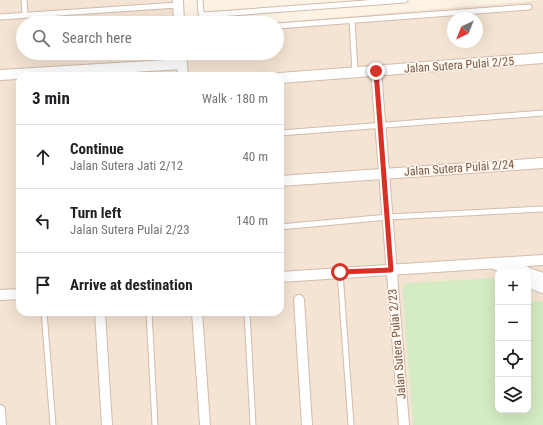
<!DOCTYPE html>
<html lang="en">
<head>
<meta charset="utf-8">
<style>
	:root { --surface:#fff; --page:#f6f6f6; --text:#202124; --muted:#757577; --line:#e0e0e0 }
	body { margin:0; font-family:"Roboto Condensed",sans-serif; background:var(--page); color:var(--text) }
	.controls { position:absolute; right:12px; bottom:12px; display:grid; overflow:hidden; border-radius:8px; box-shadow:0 4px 16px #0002 }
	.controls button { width:36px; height:36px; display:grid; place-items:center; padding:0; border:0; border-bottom:1px solid var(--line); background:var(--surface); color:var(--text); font:20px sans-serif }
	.compass { position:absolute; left:447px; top:12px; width:36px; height:36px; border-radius:50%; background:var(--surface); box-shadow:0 4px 16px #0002; rotate:223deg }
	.stop { position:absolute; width:12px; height:12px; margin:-9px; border:3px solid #d93025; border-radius:50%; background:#fff }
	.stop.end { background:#d93025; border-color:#fff; box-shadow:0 1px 4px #0008 }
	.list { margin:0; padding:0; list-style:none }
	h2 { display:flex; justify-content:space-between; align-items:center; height:52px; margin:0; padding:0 16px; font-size:17px }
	h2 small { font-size:13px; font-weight:400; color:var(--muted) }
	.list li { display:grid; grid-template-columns:26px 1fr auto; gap:12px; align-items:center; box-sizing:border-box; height:64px; padding:0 16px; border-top:1px solid var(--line) }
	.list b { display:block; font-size:15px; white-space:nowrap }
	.list p { margin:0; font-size:13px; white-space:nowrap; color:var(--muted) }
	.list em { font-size:13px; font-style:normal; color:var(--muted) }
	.icon { flex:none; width:22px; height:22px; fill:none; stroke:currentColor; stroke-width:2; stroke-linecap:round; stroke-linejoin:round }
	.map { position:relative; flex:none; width:543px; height:425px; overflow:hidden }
	.search { position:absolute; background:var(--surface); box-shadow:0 4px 16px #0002; left:16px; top:16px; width:268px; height:44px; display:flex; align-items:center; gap:10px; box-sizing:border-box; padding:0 14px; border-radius:22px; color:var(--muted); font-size:15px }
	.panel { position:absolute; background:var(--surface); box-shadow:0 4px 16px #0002; left:16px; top:72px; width:268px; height:244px; border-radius:12px }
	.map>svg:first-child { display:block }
	.residential { fill:#f5e4d3; fill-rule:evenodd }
	.green { fill:#d4ebc3 }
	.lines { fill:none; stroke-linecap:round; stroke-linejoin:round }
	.lane-casing { stroke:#d1bcad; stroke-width:7 }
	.street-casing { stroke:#d1bcad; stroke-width:12 }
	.lane { stroke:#fff; stroke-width:5 }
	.street { stroke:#fff; stroke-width:10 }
	.route { stroke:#d93025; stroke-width:5 }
	.labels { text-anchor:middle; stroke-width:3; stroke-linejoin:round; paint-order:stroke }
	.street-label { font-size:12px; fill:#775849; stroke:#fff7ec }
</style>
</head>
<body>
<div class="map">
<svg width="543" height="425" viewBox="0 0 543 425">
	<rect width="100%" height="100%" fill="#fdf3e5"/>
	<path class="residential" d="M0,0H182L184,23H23V53H277V23H268L543,0V425H0ZM453,18H477V42H453ZM20,76H280V312H20ZM498,272H528V410H498Z"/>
	<polygon class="green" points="498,278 498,410 528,410 528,298 532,302 543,301 543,425 413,425 402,286 407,283"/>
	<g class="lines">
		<defs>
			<g id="lane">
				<polyline points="24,0 25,15"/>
				<polyline points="200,0 201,14 205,15 405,0"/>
				<polyline points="0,17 178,5"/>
				<polyline points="352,21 355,72"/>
				<polyline points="277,26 529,7"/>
				<polyline points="135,67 136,76"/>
				<polyline points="280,133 543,113"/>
				<polyline points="280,227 388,217 543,209"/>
				<polyline points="340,272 351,425"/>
				<polyline points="44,312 53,425"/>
				<polyline points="149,312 155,425"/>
				<polyline points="247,312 253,425"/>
			</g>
			<g id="street">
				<polyline points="178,0 179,23"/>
				<polyline points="181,53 183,76"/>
				<polyline points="376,71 404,425"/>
				<polyline points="0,75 182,64"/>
				<polyline points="280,78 543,58"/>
				<polyline points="280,181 543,163"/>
				<polyline points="508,263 527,272"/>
				<polyline points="494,264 511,272"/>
				<polyline points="528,273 543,278"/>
				<polyline points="280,277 543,260"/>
				<polyline points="528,282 543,288"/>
				<polyline points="0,295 20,294"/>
				<polyline points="299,300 307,425"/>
				<polyline points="100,312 107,425"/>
				<polyline points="197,312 205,425"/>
				<polyline points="0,410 1,425"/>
			</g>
		</defs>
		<use href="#lane" class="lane-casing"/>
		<use href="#street" class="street-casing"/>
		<use href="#lane" class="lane"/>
		<use href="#street" class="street"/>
	</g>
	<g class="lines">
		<polyline class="route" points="340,272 391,270 376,71"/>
	</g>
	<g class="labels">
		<g class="street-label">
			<text transform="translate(459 65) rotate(-4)" y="4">Jalan Sutera Pulai 2/25</text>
			<text transform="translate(459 168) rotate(-4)" y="4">Jalan Sutera Pulai 2/24</text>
			<text transform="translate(397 344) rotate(-95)" y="4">Jalan Sutera Pulai 2/23</text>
		</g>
	</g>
</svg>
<div class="controls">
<button>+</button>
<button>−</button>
<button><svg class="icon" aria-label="locate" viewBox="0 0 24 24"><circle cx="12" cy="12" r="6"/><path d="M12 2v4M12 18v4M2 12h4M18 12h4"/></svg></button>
<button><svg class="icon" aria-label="layers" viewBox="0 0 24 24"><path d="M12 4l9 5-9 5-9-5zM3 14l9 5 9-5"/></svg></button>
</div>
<svg class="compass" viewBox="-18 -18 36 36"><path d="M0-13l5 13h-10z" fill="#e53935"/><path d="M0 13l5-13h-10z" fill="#757577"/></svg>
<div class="stop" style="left:340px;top:272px"></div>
<div class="stop end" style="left:376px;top:71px"></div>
<div class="search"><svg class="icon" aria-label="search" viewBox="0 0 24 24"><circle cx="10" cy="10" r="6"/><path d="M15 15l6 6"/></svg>Search here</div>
<section class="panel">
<h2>3 min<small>Walk · 180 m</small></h2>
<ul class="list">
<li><svg class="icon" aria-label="ahead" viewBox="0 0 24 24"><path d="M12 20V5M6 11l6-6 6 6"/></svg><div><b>Continue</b><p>Jalan Sutera Jati 2/12</p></div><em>40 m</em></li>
<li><svg class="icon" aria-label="left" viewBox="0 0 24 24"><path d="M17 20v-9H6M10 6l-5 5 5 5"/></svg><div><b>Turn left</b><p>Jalan Sutera Pulai 2/23</p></div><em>140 m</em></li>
<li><svg class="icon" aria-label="arrive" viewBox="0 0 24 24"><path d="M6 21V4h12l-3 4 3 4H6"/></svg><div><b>Arrive at destination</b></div></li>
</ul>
</section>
</div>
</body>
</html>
